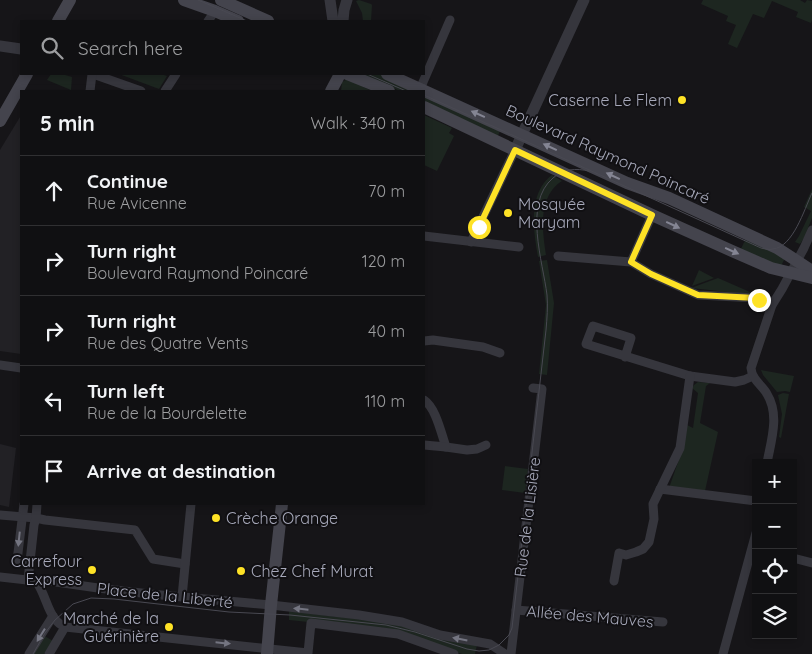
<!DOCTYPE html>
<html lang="en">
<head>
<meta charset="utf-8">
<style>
	:root { --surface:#101012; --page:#19191b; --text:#f1f3f6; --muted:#9c9d9f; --line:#303032 }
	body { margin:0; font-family:Quicksand,sans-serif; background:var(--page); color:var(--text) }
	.controls { position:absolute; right:15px; bottom:15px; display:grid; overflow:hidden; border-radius:0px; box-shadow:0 2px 8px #0003 }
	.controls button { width:45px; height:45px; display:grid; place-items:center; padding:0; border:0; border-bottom:1px solid var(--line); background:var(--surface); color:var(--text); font:25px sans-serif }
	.stop { position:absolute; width:15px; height:15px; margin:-11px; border:4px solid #fee226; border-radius:50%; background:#fff }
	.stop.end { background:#fee226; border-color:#fff; box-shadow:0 1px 5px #0008 }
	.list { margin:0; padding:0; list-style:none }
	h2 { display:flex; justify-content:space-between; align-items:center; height:65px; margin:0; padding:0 20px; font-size:21px }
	h2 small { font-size:16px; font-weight:400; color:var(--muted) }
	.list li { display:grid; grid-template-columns:32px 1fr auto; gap:15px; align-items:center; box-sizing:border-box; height:70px; padding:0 20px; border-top:1px solid var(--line) }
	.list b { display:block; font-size:19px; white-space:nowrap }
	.list p { margin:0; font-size:16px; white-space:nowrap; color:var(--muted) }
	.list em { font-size:16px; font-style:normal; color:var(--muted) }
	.icon { flex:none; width:28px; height:28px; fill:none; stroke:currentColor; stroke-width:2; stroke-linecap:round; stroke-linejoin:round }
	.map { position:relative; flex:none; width:812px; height:654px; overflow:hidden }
	.search { position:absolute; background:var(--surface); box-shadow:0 2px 8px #0003; left:20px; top:20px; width:405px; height:55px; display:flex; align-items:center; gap:12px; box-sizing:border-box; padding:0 18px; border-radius:0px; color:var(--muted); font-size:19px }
	.panel { position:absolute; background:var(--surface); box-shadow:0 2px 8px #0003; left:20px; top:90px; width:405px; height:415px; border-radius:0px }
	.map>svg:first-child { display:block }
	.built { fill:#222125 }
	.green { fill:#1d2620 }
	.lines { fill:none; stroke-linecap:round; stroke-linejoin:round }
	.minor { stroke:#36363d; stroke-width:9 }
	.tertiary { stroke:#36363d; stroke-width:11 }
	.secondary { stroke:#44444d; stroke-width:12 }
	.tram { stroke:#494952; stroke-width:1 }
	.oneway { fill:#848593 }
	.oneway2 { fill:#747581 }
	.route { stroke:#fee226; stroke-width:6 }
	.poi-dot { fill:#fee226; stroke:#111013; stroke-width:2 }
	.labels { text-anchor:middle; stroke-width:4; stroke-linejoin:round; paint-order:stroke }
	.poi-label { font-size:16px; fill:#a6a8b9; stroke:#111013; text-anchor:end }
	.street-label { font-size:16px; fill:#a6a8b9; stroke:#111013 }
</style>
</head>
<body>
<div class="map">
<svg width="812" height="654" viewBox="0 0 812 654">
	<rect width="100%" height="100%" fill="#161518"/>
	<g class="built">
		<polygon points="20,117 21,117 21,354 0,351 0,150"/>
		<polygon points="0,444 16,448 9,507 0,505"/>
	</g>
	<g class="green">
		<polygon points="359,0 371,4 372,5 371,21 363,21 362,13 356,1"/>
		<polygon points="703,0 800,0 805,3 807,0 812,1 812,20 811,23 796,17 798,12 772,1 764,18 753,14 737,48 728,44 736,25 726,21 728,16 701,4"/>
		<polygon points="51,74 62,74 72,77 71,90 47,80"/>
		<polygon points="119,74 161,74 167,76 159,89"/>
		<polygon points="357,74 382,74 420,91 400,91 369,77"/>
		<polygon points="347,79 372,91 341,91 342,82"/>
		<polygon points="424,93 502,126 497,138 424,102"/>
		<polygon points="424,115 452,128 449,133 454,136 437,171 424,165"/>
		<path d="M552,175L562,181C538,196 542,230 546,255L538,257C533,230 528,193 552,175Z"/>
		<polygon points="812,189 812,218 804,238 800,244 795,242 799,236 811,211 804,207"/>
		<polygon points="747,236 785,258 781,266 740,251"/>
		<polygon points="547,260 554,303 547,375 539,374 546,305 539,261"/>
		<polygon points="699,270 714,278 692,286"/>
		<polygon points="718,278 750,292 754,295 691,288"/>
		<polygon points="761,370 794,376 790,392 785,391 777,392 763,375"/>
		<polygon points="698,382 710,383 706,386 700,423 718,432 705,491 669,488 683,448 687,425 693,428 698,393 692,388 694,385"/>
		<polygon points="783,393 789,394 781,438 779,437 782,414 778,395"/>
		<polygon points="505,466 528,469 525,493 502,490"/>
		<path d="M289,610C318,616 348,617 377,621C411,626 444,637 477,645L475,654H462L413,638L375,629L289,620Z"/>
		<polygon points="43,635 53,641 44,654 31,654"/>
	</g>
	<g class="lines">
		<g class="minor">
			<polyline points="208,21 215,11"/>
			<polyline points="93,74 141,91"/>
			<polyline points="420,89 450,20"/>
			<polyline points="90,91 92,74"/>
			<polyline points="165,91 176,74"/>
			<polyline points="424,236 519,247"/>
			<polyline points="471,242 515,150"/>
			<polyline points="558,256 631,262 651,274 698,295 756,298 772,305"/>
			<polyline points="631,262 652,215"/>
			<polyline points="424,341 433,340 483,347 500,353"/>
			<polyline points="625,357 631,338 593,326 586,344 690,376 735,382 744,380 753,376"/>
			<polyline points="0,365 21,368"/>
			<path d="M424,400C436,408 441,433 446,447L467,450L477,449L486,445"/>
			<polyline points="424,445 446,447"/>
			<path d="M767,463C771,441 780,415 767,394C762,385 752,380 751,368L772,305L782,289L804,248L812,230"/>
			<polyline points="660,489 756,501"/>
			<polyline points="24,504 17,561 30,563"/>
			<polyline points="0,515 36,518 45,520 135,530 153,559 185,564"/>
			<polyline points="793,558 812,563"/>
			<polyline points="0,577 36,581 42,580 98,588 150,594 271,605 359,615 402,622 440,635 490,644 505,654"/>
			<polyline points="28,580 34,525 36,518 37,504"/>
			<path d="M36,581C45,593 47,610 55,619C57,622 61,625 65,627"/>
			<polyline points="614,581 619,553 626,555 636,552 643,549 649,542 654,519 653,504 680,448 690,376"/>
			<polyline points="182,597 191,504"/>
			<polyline points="516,610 663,622"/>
			<polyline points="65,627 308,653 311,623 398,634 454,654"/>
			<polyline points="29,654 53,616"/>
			<polyline points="49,654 65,627"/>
			<polyline points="511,654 542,389 533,388"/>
			<polyline points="723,654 756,533"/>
		</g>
		<g class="tertiary">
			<polyline points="330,0 333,21"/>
			<polyline points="343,21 344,10 347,0"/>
			<polyline points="0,46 21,49"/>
			<polyline points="515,150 584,0"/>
		</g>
		<g class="secondary">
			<polyline points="184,0 215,11 238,21"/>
			<polyline points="221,0 268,21"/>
			<polyline points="58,21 70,0"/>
			<polyline points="347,74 389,91"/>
			<polyline points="387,74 627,183 669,198 777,248 797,261 812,271"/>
			<polyline points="331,91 340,74"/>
			<polyline points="424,107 652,215 732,251 771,268 812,278"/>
			<polyline points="0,121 27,74"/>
			<polyline points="267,654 271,605 282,504"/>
		</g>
		<g class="tram">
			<polyline points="198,0 247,21"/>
			<polyline points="367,74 406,91"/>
			<path d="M424,95L761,248C765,249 769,250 773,249C793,247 804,210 812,193"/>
			<path d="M33,654L45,633L55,620L73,604L91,598L114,599L229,612L290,615L386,625L415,632L467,649L479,651L489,650L499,645L509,635L512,628L546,330C547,318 548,307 547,295C543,262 523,203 553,178C563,169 576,168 589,171"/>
		</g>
	</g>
	<defs><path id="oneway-solid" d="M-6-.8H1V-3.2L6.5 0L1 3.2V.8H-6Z" transform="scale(1.25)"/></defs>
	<g class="oneway">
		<use href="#oneway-solid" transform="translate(478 114) rotate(-156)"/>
		<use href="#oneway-solid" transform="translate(550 147) rotate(-155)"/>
		<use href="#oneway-solid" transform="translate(613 176) rotate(-155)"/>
		<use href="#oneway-solid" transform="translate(673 225) rotate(25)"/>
		<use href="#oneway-solid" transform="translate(732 251) rotate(24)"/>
	</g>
	<g class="oneway2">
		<use href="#oneway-solid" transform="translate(19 539) rotate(96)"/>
		<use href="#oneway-solid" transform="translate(301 609) rotate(-174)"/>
		<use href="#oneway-solid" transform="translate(41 635) rotate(122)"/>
		<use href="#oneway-solid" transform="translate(460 639) rotate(-169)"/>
		<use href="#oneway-solid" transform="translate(223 643) rotate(6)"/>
	</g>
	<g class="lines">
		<polyline class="route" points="479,227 515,150 652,215 631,262 651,274 698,295 756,298 759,300"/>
	</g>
	<g class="poi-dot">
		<circle cx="682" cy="100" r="5"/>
		<circle cx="508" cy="213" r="5"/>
		<circle cx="216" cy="518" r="5"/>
		<circle cx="92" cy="570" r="5"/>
		<circle cx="241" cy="571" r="5"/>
		<circle cx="169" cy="627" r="5"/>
	</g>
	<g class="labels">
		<g class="poi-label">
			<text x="672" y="106">Caserne Le Flem</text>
			<text x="518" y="210" text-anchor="start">Mosquée<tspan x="518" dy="18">Maryam</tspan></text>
			<text x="226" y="524" text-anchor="start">Crèche Orange</text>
			<text x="82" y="567">Carrefour<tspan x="82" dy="18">Express</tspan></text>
			<text x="251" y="577" text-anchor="start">Chez Chef Murat</text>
			<text x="159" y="624">Marché de la<tspan x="159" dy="18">Guérinière</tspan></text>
		</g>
		<g class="street-label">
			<text transform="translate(608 154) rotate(24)" y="6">Boulevard Raymond Poincaré</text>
			<text transform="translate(527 517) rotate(-83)" y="6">Rue de la Lisière</text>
			<text transform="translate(165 595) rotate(6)" y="6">Place de la Liberté</text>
			<text transform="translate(590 616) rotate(5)" y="6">Allée des Mauves</text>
		</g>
	</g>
</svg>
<div class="controls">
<button>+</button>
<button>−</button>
<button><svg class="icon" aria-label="locate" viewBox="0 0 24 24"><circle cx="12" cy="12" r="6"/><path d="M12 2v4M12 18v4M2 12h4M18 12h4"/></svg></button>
<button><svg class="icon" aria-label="layers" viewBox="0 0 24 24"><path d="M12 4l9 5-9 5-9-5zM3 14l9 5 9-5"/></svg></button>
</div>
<div class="stop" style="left:479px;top:227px"></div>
<div class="stop end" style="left:759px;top:300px"></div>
<div class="search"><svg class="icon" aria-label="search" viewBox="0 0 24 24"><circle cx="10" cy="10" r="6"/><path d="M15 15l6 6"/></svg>Search here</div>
<section class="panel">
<h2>5 min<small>Walk · 340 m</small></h2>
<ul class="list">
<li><svg class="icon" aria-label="ahead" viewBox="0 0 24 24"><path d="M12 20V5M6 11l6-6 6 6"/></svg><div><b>Continue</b><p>Rue Avicenne</p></div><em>70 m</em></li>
<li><svg class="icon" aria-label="right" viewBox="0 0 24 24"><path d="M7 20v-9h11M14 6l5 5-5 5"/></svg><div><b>Turn right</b><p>Boulevard Raymond Poincaré</p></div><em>120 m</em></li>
<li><svg class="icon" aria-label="right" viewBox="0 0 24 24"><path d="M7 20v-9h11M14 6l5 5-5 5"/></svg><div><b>Turn right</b><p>Rue des Quatre Vents</p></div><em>40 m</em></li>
<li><svg class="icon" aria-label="left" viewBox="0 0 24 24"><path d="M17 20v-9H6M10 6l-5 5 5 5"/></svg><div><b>Turn left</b><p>Rue de la Bourdelette</p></div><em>110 m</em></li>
<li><svg class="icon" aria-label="arrive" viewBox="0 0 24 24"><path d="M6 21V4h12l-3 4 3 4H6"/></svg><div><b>Arrive at destination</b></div></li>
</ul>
</section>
</div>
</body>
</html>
